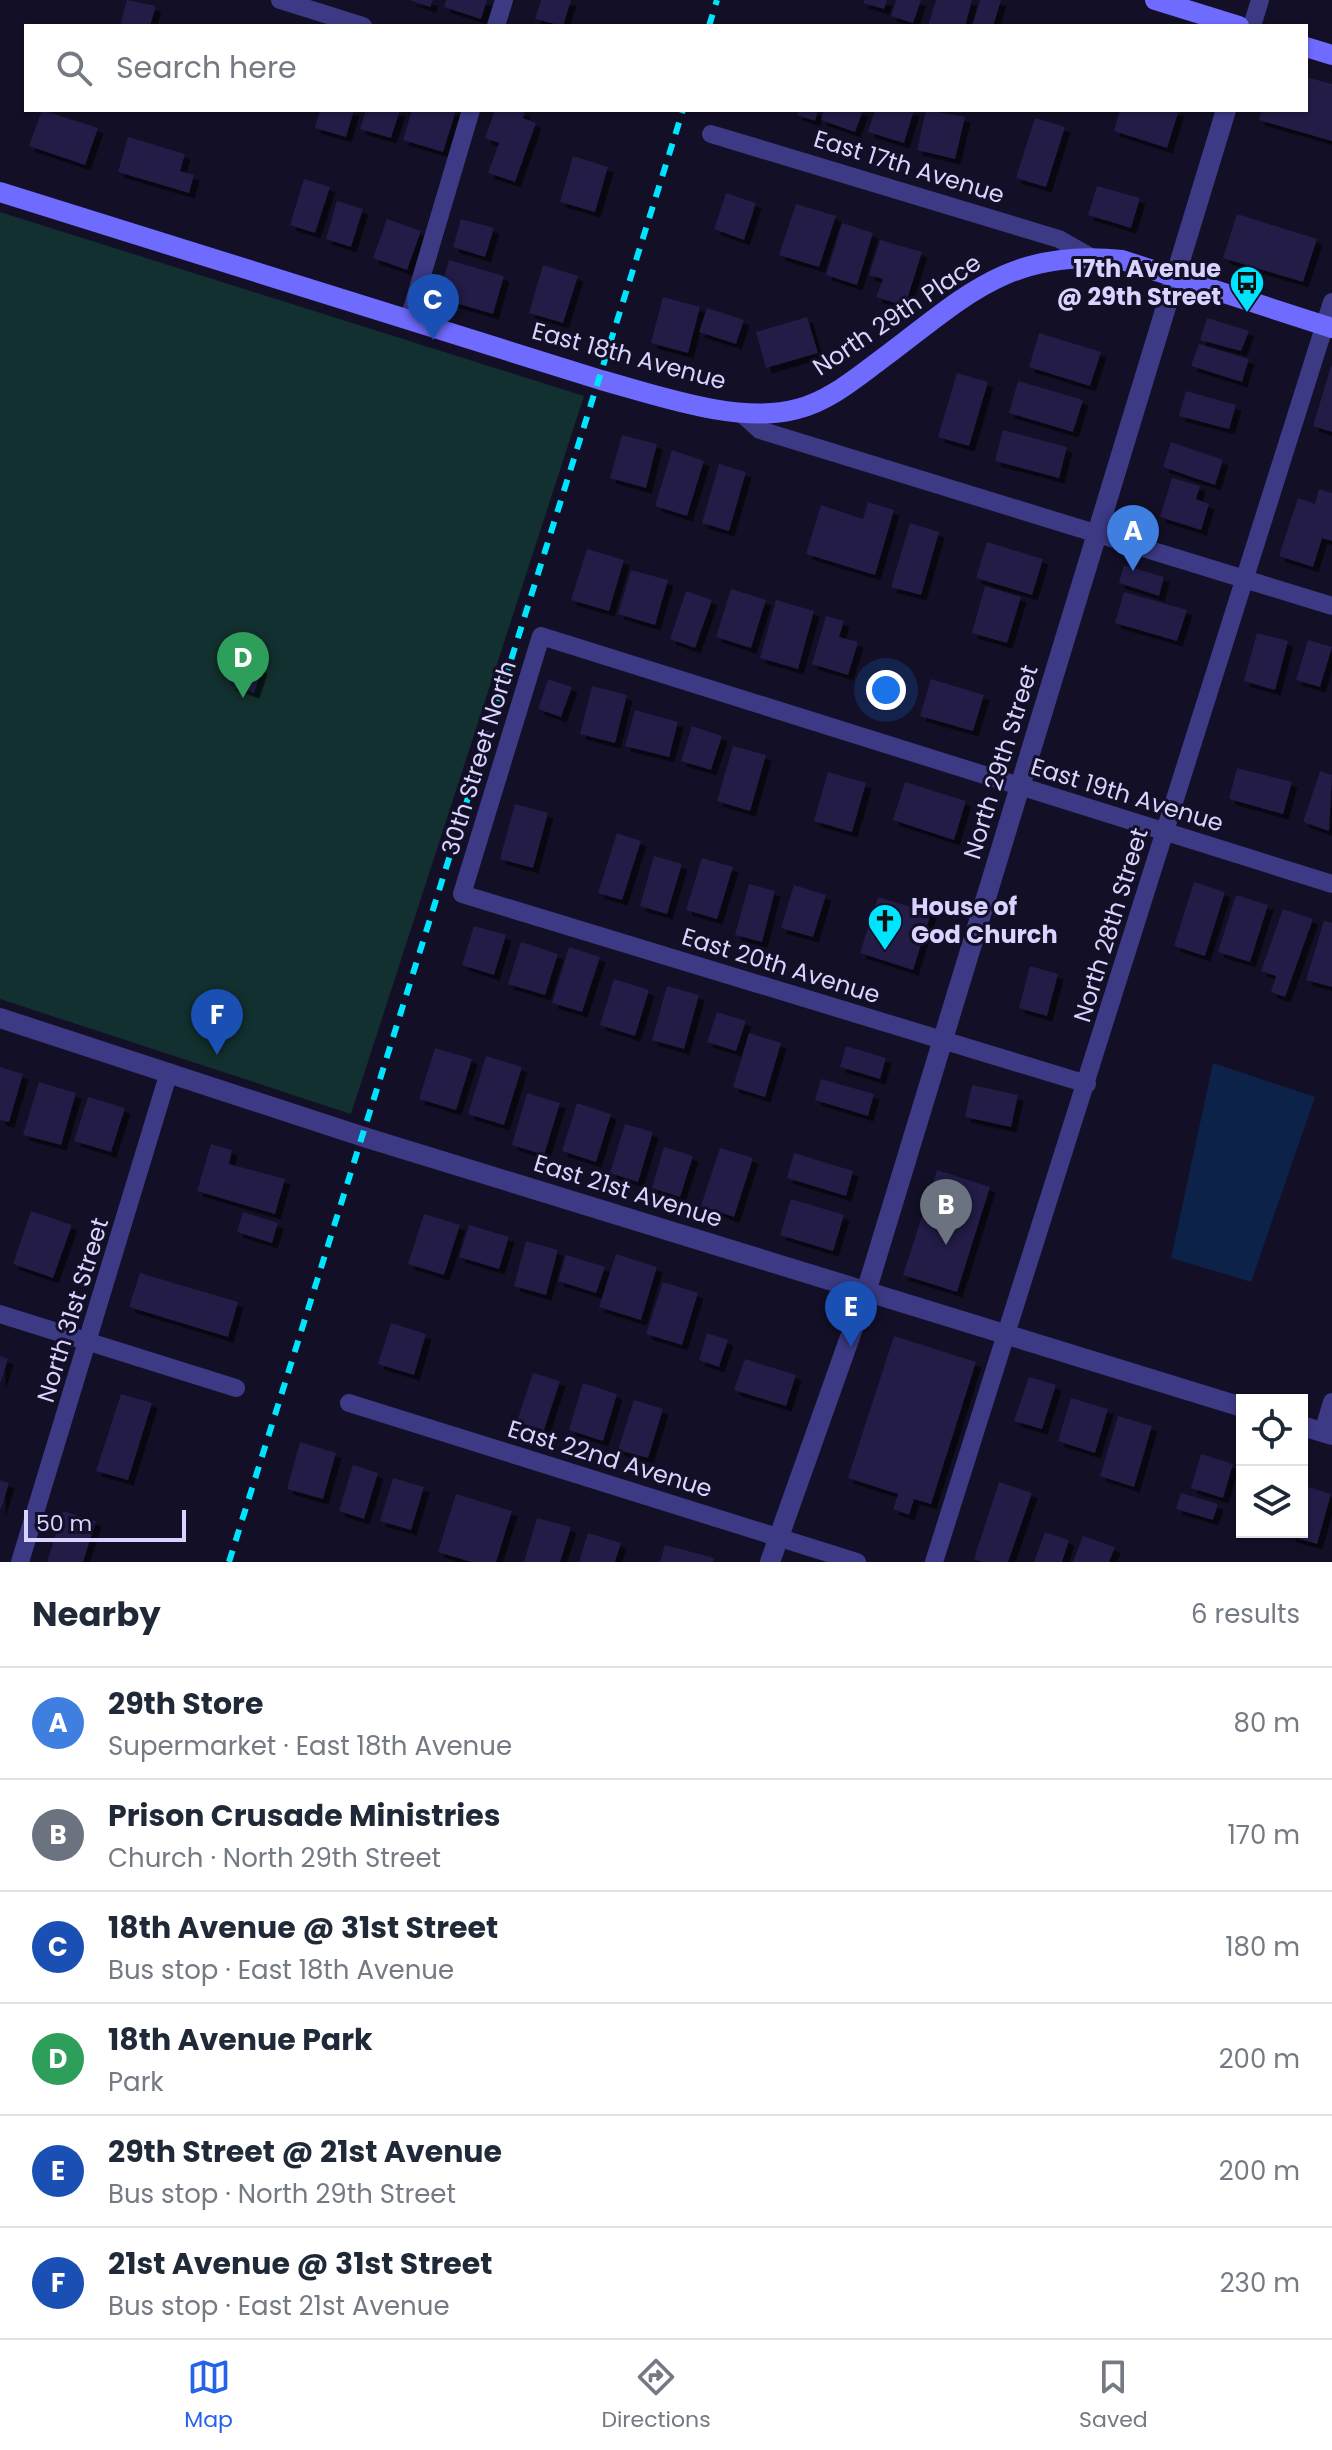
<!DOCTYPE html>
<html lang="en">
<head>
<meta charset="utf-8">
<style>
	:root { --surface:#fff; --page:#f2f2f3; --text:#1f2937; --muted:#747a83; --line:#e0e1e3; --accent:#2563eb }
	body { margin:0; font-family:Poppins,sans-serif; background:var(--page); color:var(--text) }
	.controls { position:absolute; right:24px; bottom:24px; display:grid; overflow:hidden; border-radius:0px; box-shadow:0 2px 6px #0004 }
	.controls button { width:72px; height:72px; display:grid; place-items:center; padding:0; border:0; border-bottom:2px solid var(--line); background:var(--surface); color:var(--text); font:40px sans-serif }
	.scale { position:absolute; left:24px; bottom:20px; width:162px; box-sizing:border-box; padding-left:8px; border:4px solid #d9d4ff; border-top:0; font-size:22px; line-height:28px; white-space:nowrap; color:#d9d4ff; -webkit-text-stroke:6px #130f26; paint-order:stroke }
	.you { position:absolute; left:886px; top:690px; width:28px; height:28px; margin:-20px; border:6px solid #fff; border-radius:50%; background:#1a73e8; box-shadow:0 0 0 12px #1a73e833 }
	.badge { display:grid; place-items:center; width:52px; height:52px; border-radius:50%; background:var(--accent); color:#fff; font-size:26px; font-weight:700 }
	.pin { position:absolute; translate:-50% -66px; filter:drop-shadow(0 2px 4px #0008) }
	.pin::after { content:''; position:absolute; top:42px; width:28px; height:24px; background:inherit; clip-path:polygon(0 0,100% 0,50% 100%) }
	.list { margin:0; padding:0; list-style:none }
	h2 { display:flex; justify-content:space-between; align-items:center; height:104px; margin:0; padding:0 32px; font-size:34px }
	h2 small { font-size:26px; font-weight:400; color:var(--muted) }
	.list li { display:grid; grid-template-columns:52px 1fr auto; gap:24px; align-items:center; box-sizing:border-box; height:112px; padding:0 32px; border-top:2px solid var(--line) }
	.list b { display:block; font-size:30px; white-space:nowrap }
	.list p { margin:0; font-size:26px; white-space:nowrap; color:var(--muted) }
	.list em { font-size:26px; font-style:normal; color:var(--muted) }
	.icon { flex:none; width:44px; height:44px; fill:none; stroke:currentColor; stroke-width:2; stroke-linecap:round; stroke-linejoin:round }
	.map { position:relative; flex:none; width:1332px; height:1562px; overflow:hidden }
	.search { position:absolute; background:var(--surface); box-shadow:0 2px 6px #0004; left:24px; right:24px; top:24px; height:88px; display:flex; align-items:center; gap:20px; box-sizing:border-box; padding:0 28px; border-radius:0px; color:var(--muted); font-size:30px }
	.sheet { height:776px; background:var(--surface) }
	nav { display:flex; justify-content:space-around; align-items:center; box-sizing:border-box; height:112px; border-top:2px solid var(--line); background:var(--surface); font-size:22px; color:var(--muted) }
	nav a { display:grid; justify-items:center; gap:4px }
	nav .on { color:var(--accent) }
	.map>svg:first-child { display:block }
	.green { fill:#12302f }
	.water { fill:#0c2248 }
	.building { fill:#241b47; filter:url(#shadow) }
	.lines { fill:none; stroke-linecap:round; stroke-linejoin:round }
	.minor { stroke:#3d3a85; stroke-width:18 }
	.tertiary { stroke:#3d3a85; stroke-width:20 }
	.secondary { stroke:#6f6bff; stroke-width:20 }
	.rail { stroke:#00e5ff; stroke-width:6; stroke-dasharray:12 10; stroke-linecap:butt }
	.labels { text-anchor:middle; stroke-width:6; stroke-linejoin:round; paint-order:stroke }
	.street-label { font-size:24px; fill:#d9d4ff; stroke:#130f26 }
	.poi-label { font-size:24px; font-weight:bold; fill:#d9d4ff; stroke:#130f26; text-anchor:end }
</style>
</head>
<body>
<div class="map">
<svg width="1332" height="1562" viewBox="0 0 1332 1562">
	<defs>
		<filter id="shadow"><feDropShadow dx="5.5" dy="5.5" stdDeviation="0" flood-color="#0009"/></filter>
	</defs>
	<rect width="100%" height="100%" fill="#130f26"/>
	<polygon class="green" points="0,212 584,396 351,1114 0,999"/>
	<polygon class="water" points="1213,1063 1315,1097 1251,1282 1171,1258"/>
	<g class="building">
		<polygon points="127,0 156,6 150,26 120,26"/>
		<polygon points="409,0 433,0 430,7"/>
		<polygon points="446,0 487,0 481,19 444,7"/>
		<polygon points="541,0 571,0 563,26 535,19"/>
		<polygon points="864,0 887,0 884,9 863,3"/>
		<polygon points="896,0 921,0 913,23 891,16"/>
		<polygon points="936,0 972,0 965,26 928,26"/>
		<polygon points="980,0 1001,0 993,26 972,26"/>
		<polygon points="1306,77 1332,84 1332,141 1259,120 1262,110 1306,110"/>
		<polygon points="42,110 98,128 85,165 29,146"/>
		<polygon points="320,110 354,110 346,137 315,128"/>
		<polygon points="366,110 400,110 391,138 360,129"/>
		<polygon points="412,110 456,110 443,152 403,140"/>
		<polygon points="495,110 525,110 523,118 536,123 515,182 488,173 499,143 485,138"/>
		<polygon points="799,110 818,110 815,121 797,115"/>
		<polygon points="824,110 863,110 855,132 821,120"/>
		<polygon points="875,110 914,110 904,143 868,132"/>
		<polygon points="926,110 965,117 955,159 917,150"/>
		<polygon points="1120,110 1179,110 1167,148 1114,131"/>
		<polygon points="1035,118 1065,127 1046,187 1016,178"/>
		<polygon points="128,137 185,154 180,171 194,175 189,193 118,172"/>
		<polygon points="573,156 608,167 595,212 560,202"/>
		<polygon points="304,179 330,187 315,233 290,225"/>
		<polygon points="1097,186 1140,198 1131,228 1088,215"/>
		<polygon points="726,193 756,203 744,240 714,229"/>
		<polygon points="337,201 363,209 351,247 326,239"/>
		<polygon points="796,204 836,216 819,267 779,255"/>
		<polygon points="1237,214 1317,239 1303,282 1223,258"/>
		<polygon points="387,219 421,231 407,270 373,258"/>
		<polygon points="461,219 494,228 485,257 453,247"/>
		<polygon points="842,223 873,233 857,285 826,275"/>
		<polygon points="880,240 922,252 905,306 876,297 883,279 869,275"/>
		<polygon points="449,260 504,276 493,314 438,298"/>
		<polygon points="543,265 578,276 563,323 529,313"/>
		<polygon points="663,297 700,307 688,353 651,343"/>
		<polygon points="707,308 744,320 736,344 699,332"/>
		<polygon points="807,317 818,353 766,368 756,332"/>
		<polygon points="1207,318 1249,331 1241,351 1200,340"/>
		<polygon points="1039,333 1101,352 1090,386 1029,367"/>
		<polygon points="1199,344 1249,359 1242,382 1191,366"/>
		<polygon points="1331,366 1332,366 1332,432 1313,426"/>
		<polygon points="957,373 988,382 969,446 938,437"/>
		<polygon points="1018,381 1083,400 1073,432 1009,413"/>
		<polygon points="1186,391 1236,405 1229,429 1179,416"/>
		<polygon points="1003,430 1067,447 1059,478 995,461"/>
		<polygon points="622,435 657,444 646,488 610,478"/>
		<polygon points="1171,442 1223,460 1215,485 1163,467"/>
		<polygon points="672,450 704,461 687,516 655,506"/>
		<polygon points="719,464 746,472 729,531 702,523"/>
		<polygon points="1172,478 1200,486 1196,499 1209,504 1201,530 1160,517"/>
		<polygon points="1319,489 1332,493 1332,541 1322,538 1313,567 1279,556 1298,498 1315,504"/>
		<polygon points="868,502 894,510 875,575 806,554 821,505 863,519"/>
		<polygon points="910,523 939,532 921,595 891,587"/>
		<polygon points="987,542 1043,559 1032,595 976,578"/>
		<polygon points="587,549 624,560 609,611 571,600"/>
		<polygon points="1124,565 1164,577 1159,596 1119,583"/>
		<polygon points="631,570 668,580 655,625 618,614"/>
		<polygon points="985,586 1021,597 1007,643 972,633"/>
		<polygon points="731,589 766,600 751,648 716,637"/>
		<polygon points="686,591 712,600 695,648 670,639"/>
		<polygon points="1124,592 1187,610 1177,641 1115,623"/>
		<polygon points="776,600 814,611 798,669 760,658"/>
		<polygon points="826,616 844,621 839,637 858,642 848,675 812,664"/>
		<polygon points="1257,633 1288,641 1275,690 1244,681"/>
		<polygon points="1308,640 1332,647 1320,687 1296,680"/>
		<polygon points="238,661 262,668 254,693 230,685"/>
		<polygon points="548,679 572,687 561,717 538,709"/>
		<polygon points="931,679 984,695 973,731 920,716"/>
		<polygon points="592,686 627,695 615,743 580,734"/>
		<polygon points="635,710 678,722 669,757 625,746"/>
		<polygon points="692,726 722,736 711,770 681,761"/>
		<polygon points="733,746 766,755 750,811 717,801"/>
		<polygon points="1237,768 1292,782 1283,814 1229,799"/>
		<polygon points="1320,771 1332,775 1329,831 1303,822"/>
		<polygon points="828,772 866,783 852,832 814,821"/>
		<polygon points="905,782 966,801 954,840 893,820"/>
		<polygon points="515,804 548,813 533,868 500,859"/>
		<polygon points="617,833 641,841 622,900 598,893"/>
		<polygon points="654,856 682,864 667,914 640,906"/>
		<polygon points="702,858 733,867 717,919 686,910"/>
		<polygon points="1194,882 1225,892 1205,956 1174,946"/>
		<polygon points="749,884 775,891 762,942 735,935"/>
		<polygon points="794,885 826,895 813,937 781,928"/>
		<polygon points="1236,895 1268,905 1250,962 1218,952"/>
		<polygon points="878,897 931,913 913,970 860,953"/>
		<polygon points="1283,909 1313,919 1285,997 1271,992 1276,976 1261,971"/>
		<polygon points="1324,921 1332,923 1332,987 1306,980"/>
		<polygon points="474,926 506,935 494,975 462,965"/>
		<polygon points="521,942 558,954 545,995 508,984"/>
		<polygon points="569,947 600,957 582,1012 552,1003"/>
		<polygon points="1030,966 1058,974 1047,1016 1019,1008"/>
		<polygon points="614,979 649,990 635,1036 600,1025"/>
		<polygon points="667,986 699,995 684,1049 652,1040"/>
		<polygon points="717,1012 746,1021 736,1051 707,1042"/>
		<polygon points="749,1033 781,1043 765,1097 733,1087"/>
		<polygon points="846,1046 886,1058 880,1079 840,1067"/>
		<polygon points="435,1048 472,1059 456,1110 419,1099"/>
		<polygon points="486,1056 522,1067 504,1125 468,1114"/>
		<polygon points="0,1067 23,1074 9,1122 0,1120"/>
		<polygon points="821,1079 874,1094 868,1116 815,1100"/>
		<polygon points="39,1082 76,1093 61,1145 23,1135"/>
		<polygon points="972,1085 1018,1095 1011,1127 965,1117"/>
		<polygon points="527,1093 560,1103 544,1155 512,1145"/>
		<polygon points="88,1097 125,1108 111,1152 74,1141"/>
		<polygon points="577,1103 611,1114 596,1162 562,1151"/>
		<polygon points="625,1124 653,1132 638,1182 610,1173"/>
		<polygon points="211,1144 232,1150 229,1164 285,1179 275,1214 197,1191"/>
		<polygon points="664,1147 693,1156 680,1197 652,1188"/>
		<polygon points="720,1148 753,1158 734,1217 701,1206"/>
		<polygon points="794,1153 853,1171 846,1196 787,1178"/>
		<polygon points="937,1170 990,1187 957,1292 903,1275"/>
		<polygon points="791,1199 844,1215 833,1251 780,1235"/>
		<polygon points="31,1211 72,1225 53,1278 13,1264"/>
		<polygon points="243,1212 278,1223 272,1243 237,1232"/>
		<polygon points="424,1214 460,1225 444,1275 408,1264"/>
		<polygon points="469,1225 509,1237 499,1269 459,1257"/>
		<polygon points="526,1241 558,1250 546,1295 514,1286"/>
		<polygon points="616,1254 657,1267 641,1320 599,1307"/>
		<polygon points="566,1255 605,1267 596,1293 558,1281"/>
		<polygon points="140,1273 238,1302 228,1337 129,1307"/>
		<polygon points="663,1282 698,1293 682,1345 646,1334"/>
		<polygon points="391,1323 426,1334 414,1375 378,1364"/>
		<polygon points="707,1333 728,1340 719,1367 699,1360"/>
		<polygon points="894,1336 976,1362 931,1504 914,1499 909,1515 893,1509 898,1494 848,1478"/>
		<polygon points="0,1356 8,1359 1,1382 0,1382"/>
		<polygon points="745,1359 796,1375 786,1406 734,1390"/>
		<polygon points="533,1373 560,1381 544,1430 517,1422"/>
		<polygon points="1029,1377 1056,1385 1042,1429 1014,1421"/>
		<polygon points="583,1383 617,1394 603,1441 569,1430"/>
		<polygon points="121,1394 152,1403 128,1480 96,1471"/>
		<polygon points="1071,1398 1108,1409 1095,1453 1058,1441"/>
		<polygon points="634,1400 663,1409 648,1458 618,1450"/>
		<polygon points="1118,1416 1152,1426 1134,1487 1100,1476"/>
		<polygon points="300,1442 336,1453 323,1499 287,1489"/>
		<polygon points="1201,1454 1233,1464 1223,1498 1191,1488"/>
		<polygon points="353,1465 378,1473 364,1519 339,1511"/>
		<polygon points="393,1478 424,1487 411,1530 380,1521"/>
		<polygon points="0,1480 9,1483 1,1509 0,1508"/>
		<polygon points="999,1482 1032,1493 1008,1562 982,1562 974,1559"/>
		<polygon points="1305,1486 1331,1494 1317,1544 1290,1536 1291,1532 1302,1532"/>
		<polygon points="1181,1493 1218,1504 1213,1520 1176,1509"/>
		<polygon points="456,1494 512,1511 496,1562 471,1562 438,1552"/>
		<polygon points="63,1511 96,1521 83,1562 47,1562"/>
		<polygon points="537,1518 571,1527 560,1562 524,1562"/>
		<polygon points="1045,1532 1069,1540 1062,1562 1034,1562"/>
		<polygon points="588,1533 621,1543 615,1562 579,1562"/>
		<polygon points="1083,1536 1115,1547 1109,1562 1073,1562"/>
		<polygon points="665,1545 714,1558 713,1562 660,1562"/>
	</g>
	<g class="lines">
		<g class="minor">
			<polyline points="280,0 363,26"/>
			<polyline points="496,26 504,0"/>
			<polyline points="1252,26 1260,0"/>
			<polyline points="711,134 1059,239 1089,256"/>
			<polyline points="409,319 471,110"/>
			<polyline points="740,412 760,430 1332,606"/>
			<polyline points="1087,1084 462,894 541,636 1332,884"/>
			<polyline points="0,1314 236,1388"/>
			<polyline points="349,1403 857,1562"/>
			<polyline points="1323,1432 1332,1402"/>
			<polyline points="20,1562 169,1072"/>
			<polyline points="934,1562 1332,302"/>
		</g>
		<g class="tertiary">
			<polyline points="0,1018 364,1137 1242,1407"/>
			<polyline points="1302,1426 1332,1435"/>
			<polyline points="770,1562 866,1292 1226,110"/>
		</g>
		<g class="secondary">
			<polyline points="1155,0 1239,26"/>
			<polyline points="1306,47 1332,55"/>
			<path d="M0,192L601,380C656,395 740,425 797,409C826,402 851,382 875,364C961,301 1006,247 1122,260L1332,328"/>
		</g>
		<g class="rail">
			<polyline points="709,26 717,0"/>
			<polyline points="229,1562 683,110"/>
		</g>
	</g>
	<defs>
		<symbol id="bus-pin" viewBox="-11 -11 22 30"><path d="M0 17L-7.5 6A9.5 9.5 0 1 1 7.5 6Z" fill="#00e5ff" stroke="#130f26"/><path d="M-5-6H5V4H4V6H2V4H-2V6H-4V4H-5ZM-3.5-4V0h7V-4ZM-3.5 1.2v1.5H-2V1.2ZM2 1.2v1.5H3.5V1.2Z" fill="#111"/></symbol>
		<symbol id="church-pin" viewBox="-11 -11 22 30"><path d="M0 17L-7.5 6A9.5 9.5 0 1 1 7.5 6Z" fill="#00e5ff" stroke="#130f26"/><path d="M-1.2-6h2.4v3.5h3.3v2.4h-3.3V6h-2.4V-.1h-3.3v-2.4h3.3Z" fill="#111"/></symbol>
	</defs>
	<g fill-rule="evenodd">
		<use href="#bus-pin" x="1227" y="263" width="40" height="54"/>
		<use href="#church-pin" x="865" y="901" width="40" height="54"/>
	</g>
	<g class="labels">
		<g class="street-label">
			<text transform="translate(909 167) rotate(17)" y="8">East 17th Avenue</text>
			<text transform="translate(897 315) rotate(-34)" y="8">North 29th Place</text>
			<text transform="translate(629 356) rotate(15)" y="8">East 18th Avenue</text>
			<text transform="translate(479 758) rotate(-73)" y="8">30th Street North</text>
			<text transform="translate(1001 762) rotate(-73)" y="8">North 29th Street</text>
			<text transform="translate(1127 795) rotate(17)" y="8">East 19th Avenue</text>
			<text transform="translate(1111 925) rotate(-73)" y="8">North 28th Street</text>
			<text transform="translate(781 966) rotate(17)" y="8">East 20th Avenue</text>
			<text transform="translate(628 1191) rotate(17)" y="8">East 21st Avenue</text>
			<text transform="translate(73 1310) rotate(-73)" y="8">North 31st Street</text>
			<text transform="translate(610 1459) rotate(17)" y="8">East 22nd Avenue</text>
		</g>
		<g class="poi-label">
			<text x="1221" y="277">17th Avenue<tspan x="1221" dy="28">@ 29th Street</tspan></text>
			<text x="911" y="915" text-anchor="start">House of<tspan x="911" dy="28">God Church</tspan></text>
		</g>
	</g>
</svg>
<div class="controls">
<button><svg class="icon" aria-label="locate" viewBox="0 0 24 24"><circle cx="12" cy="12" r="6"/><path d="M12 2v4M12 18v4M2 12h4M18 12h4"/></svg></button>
<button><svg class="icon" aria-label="layers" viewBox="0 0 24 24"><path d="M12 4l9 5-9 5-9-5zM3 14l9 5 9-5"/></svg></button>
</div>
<div class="scale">50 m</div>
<div class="you"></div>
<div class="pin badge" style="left:1133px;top:571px;background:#3f7fe0">A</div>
<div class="pin badge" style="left:946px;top:1245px;background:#6b7280">B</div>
<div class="pin badge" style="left:433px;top:340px;background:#1a4fb4">C</div>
<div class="pin badge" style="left:243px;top:698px;background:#2e9e5b">D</div>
<div class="pin badge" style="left:851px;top:1347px;background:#1a4fb4">E</div>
<div class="pin badge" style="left:217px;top:1055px;background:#1a4fb4">F</div>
<div class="search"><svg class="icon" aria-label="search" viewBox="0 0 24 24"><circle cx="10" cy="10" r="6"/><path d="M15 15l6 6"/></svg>Search here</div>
</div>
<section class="sheet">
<h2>Nearby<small>6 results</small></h2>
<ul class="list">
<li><span class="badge" style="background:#3f7fe0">A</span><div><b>29th Store</b><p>Supermarket · East 18th Avenue</p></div><em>80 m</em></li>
<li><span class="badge" style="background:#6b7280">B</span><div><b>Prison Crusade Ministries</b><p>Church · North 29th Street</p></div><em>170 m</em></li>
<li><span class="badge" style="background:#1a4fb4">C</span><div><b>18th Avenue @ 31st Street</b><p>Bus stop · East 18th Avenue</p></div><em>180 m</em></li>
<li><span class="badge" style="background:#2e9e5b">D</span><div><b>18th Avenue Park</b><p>Park</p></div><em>200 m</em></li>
<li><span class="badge" style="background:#1a4fb4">E</span><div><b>29th Street @ 21st Avenue</b><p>Bus stop · North 29th Street</p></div><em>200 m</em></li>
<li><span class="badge" style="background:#1a4fb4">F</span><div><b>21st Avenue @ 31st Street</b><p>Bus stop · East 21st Avenue</p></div><em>230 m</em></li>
</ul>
</section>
<nav>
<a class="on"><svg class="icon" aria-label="map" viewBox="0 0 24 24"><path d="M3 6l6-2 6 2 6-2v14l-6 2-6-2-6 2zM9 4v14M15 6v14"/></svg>Map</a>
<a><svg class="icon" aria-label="directions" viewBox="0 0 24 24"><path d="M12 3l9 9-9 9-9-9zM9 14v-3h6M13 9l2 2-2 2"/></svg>Directions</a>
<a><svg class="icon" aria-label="saved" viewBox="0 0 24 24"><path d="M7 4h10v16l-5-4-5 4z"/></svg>Saved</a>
</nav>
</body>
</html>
